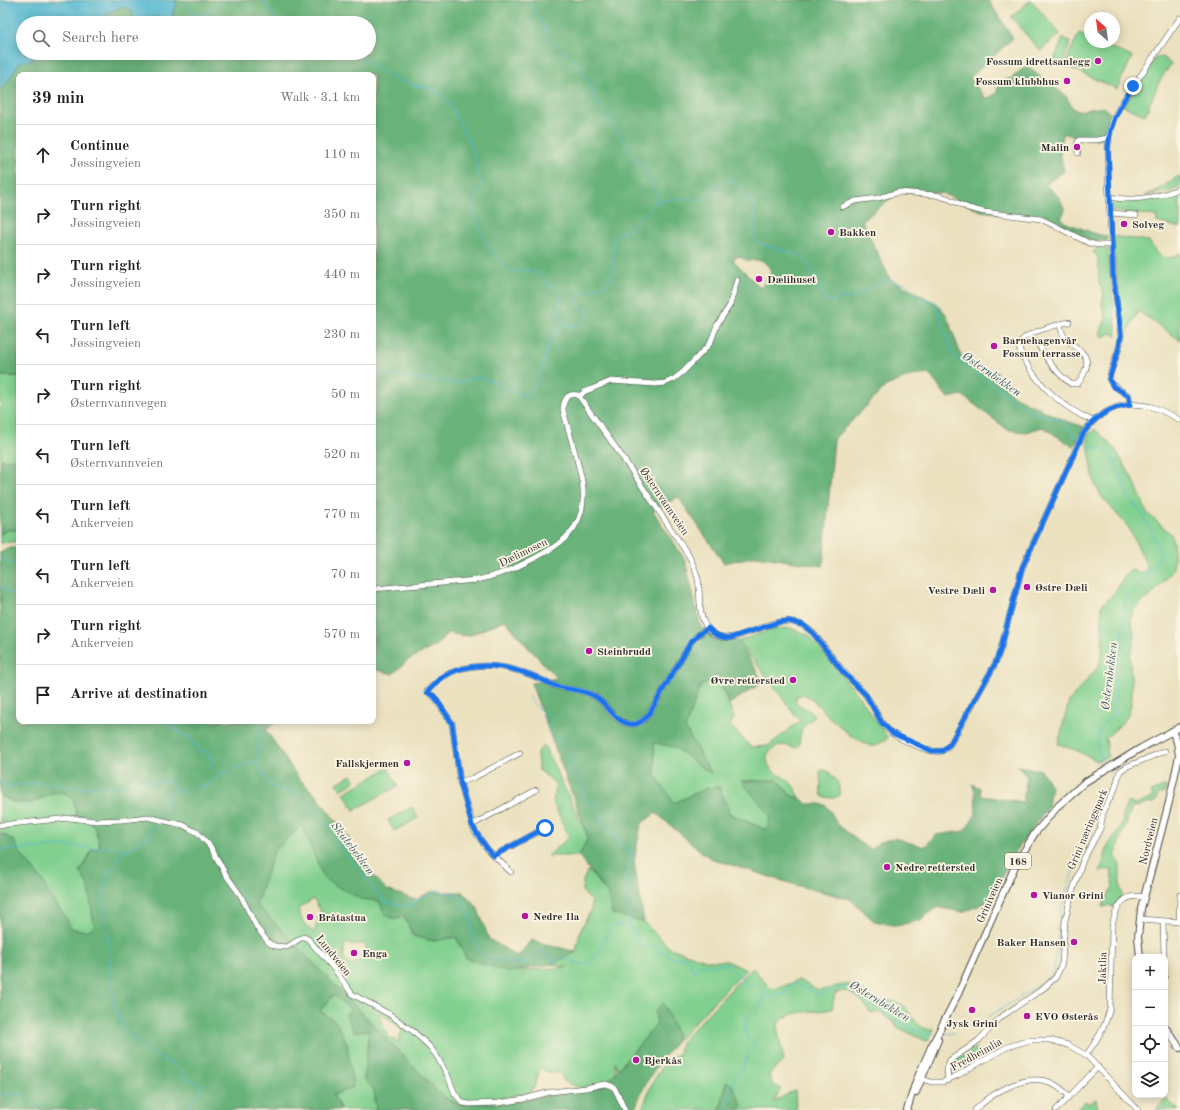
<!DOCTYPE html>
<html lang="en">
<head>
<meta charset="utf-8">
<style>
	:root { --surface:#fff; --page:#f2f2f2; --text:#222; --muted:#767676; --line:#e0e0e0 }
	body { margin:0; font-family:"Old Standard TT",serif; background:var(--page); color:var(--text) }
	.controls { position:absolute; right:12px; bottom:12px; display:grid; overflow:hidden; border-radius:8px; box-shadow:0 2px 10px #0003 }
	.controls button { width:36px; height:36px; display:grid; place-items:center; padding:0; border:0; border-bottom:1px solid var(--line); background:var(--surface); color:var(--text); font:20px sans-serif }
	.compass { position:absolute; left:1084px; top:12px; width:36px; height:36px; border-radius:50%; background:var(--surface); box-shadow:0 2px 10px #0003; rotate:332deg }
	.stop { position:absolute; width:12px; height:12px; margin:-9px; border:3px solid #1a73e8; border-radius:50%; background:#fff }
	.stop.end { background:#1a73e8; border-color:#fff; box-shadow:0 1px 4px #0008 }
	.list { margin:0; padding:0; list-style:none }
	h2 { display:flex; justify-content:space-between; align-items:center; height:52px; margin:0; padding:0 16px; font-size:17px }
	h2 small { font-size:13px; font-weight:400; color:var(--muted) }
	.list li { display:grid; grid-template-columns:26px 1fr auto; gap:12px; align-items:center; box-sizing:border-box; height:60px; padding:0 16px; border-top:1px solid var(--line) }
	.list b { display:block; font-size:15px; white-space:nowrap }
	.list p { margin:0; font-size:13px; white-space:nowrap; color:var(--muted) }
	.list em { font-size:13px; font-style:normal; color:var(--muted) }
	.icon { flex:none; width:22px; height:22px; fill:none; stroke:currentColor; stroke-width:2; stroke-linecap:round; stroke-linejoin:round }
	.map { position:relative; flex:none; width:1180px; height:1110px; overflow:hidden }
	.search { position:absolute; background:var(--surface); box-shadow:0 2px 10px #0003; left:16px; top:16px; width:360px; height:44px; display:flex; align-items:center; gap:10px; box-sizing:border-box; padding:0 14px; border-radius:22px; color:var(--muted); font-size:15px }
	.panel { position:absolute; background:var(--surface); box-shadow:0 2px 10px #0003; left:16px; top:72px; width:360px; height:652px; border-radius:8px }
	.map>svg:first-child { display:block }
	.green { fill:#82d08f; stroke:#567e5d; fill-rule:evenodd }
	.forest { fill:#69b27a; stroke:#4a6e52; fill-rule:evenodd }
	.water { fill:#52b8d0; stroke:#3e727e }
	.lines { fill:none; stroke-linecap:round; stroke-linejoin:round }
	.stream { stroke:#52b8d0; stroke-width:1 }
	.minor-casing { stroke:#484641; stroke-width:6 }
	.major-casing { stroke:#484641; stroke-width:8 }
	.minor { stroke:#fff; stroke-width:5 }
	.major { stroke:#fff; stroke-width:6 }
	.route { stroke:#1a73e8; stroke-width:5 }
	.poi-dot { fill:#b5179e; stroke:#fcf5e5; stroke-width:1.5 }
	.labels { text-anchor:middle; stroke-width:3.5; stroke-linejoin:round; paint-order:stroke }
	.shield { fill:#fcf5e5; stroke:#6a6863; stroke-width:1 }
	.shield-label { font-size:10px; font-weight:bold; fill:#2b2b2b }
	.poi-label { font-size:11px; font-weight:bold; fill:#2b2b2b; stroke:#fcf5e5; text-anchor:start }
	.street-label { font-size:11px; fill:#2b2b2b; stroke:#fcf5e5 }
	.water-label { font-size:12px; font-style:italic; fill:#395c65; stroke:#fcf5e5 }
</style>
</head>
<body>
<div class="map">
<svg width="1180" height="1110" viewBox="0 0 1180 1110">
	<rect width="100%" height="100%" fill="#fcf5e5"/>
	<filter id="ink" filterUnits="userSpaceOnUse"><feTurbulence type="fractalNoise" baseFrequency=".025" numOctaves="2"/><feDisplacementMap in="SourceGraphic" scale="8" xChannelSelector="R" yChannelSelector="G"/><feConvolveMatrix kernelMatrix="1 2 1 2 8 2 1 2 1" color-interpolation-filters="sRGB"/></filter>
	<filter id="wash" filterUnits="userSpaceOnUse"><feTurbulence type="fractalNoise" baseFrequency=".012" numOctaves="4" result="noise"/><feDisplacementMap in="SourceGraphic" scale="16" xChannelSelector="R" yChannelSelector="G"/><feGaussianBlur stdDeviation="0.9" result="paint"/><feColorMatrix in="noise" values="0 0 0 0 0 0 0 0 0 0 0 0 0 0 0 0 0 1.4 0 .05"/><feComposite in="paint" operator="in"/></filter>
	<g filter="url(#wash)">
		<rect width="100%" height="100%" fill="#ebe1bf"/>
		<g class="green">
			<polygon points="1031,0 1060,34 1040,51 1011,17"/>
			<polygon points="1079,33 1090,38 1090,42 1098,42 1132,57 1117,89 1064,65"/>
			<polygon points="1063,38 1071,42 1062,64 1054,60"/>
			<polygon points="1156,57 1162,57 1171,64 1159,82 1145,115 1123,106"/>
			<polygon points="1180,176 1180,187 1174,190 1145,196 1160,189 1174,179"/>
			<path d="M1180,191V228L1157,222L1156,216L1111,211L1112,200C1132,200 1162,200 1180,191Z"/>
			<path d="M1112,236L1149,241C1157,255 1165,264 1180,253V340L1138,311L1124,339Z"/>
			<polygon points="1098,247 1108,249 1117,336 1111,333 1103,337 1100,334 1106,318 1102,304 1104,294 1099,283 1098,257 1093,252"/>
			<polygon points="0,376 19,376 19,459 0,460"/>
			<path d="M1095,429L1115,449L1135,483L1147,513L1171,534C1174,543 1176,560 1172,570C1171,575 1155,592 1151,595C1143,602 1133,606 1131,617C1131,625 1135,634 1134,641C1134,647 1130,653 1130,659C1130,677 1137,703 1125,719C1120,726 1112,732 1106,738L1108,757L1097,761L1078,751L1058,744L1069,701L1099,666L1103,647L1101,606L1115,592L1126,574L1132,570L1142,573L1147,569L1146,564L1129,528L1101,496L1094,482L1087,436Z"/>
			<polygon points="8,530 19,530 19,541 0,543 0,534"/>
			<path d="M790,628L809,635L856,692L888,738L876,746H870L850,735L829,717L812,699L803,694L797,696L795,701C799,708 810,708 814,716C812,721 807,722 804,726C800,731 800,739 799,745L795,748C782,743 776,744 767,755C766,773 780,773 790,782C795,787 797,793 801,799L790,795L778,780L742,781L771,816L766,830L730,814L719,787L707,788L674,803L655,775L654,742L674,747L711,773L685,728L700,687L717,674L734,718L730,725L751,747L768,746L800,721L739,641L771,629Z"/>
			<polygon points="544,745 588,837 579,856 548,856 569,837 553,802 556,784 538,769 537,752"/>
			<polygon points="388,768 398,786 354,810 344,793"/>
			<polygon points="820,770 828,771 837,781 841,794 839,796 833,798 823,797 821,794"/>
			<polygon points="351,775 355,782 341,790 337,783"/>
			<polygon points="1166,786 1166,791 1158,795 1155,802 1137,807 1132,806 1126,825 1120,838 1115,858 1120,862 1120,886 1123,895 1115,907 1110,906 1102,907 1113,886 1111,869 1100,872 1108,846 1122,824 1124,810 1128,802 1136,805 1153,797 1151,792"/>
			<polygon points="54,792 65,793 74,800 76,815 94,825 100,845 97,849 92,849 85,864 80,871 89,887 94,927 87,931 70,929 68,921 48,893 42,880 20,853 14,841 5,835 0,834 0,795 15,803 31,803"/>
			<polygon points="412,807 418,818 394,831 388,820"/>
			<path d="M302,825L361,899L379,901L386,916L395,919L399,917L405,918L413,936L434,941L456,936L507,972L567,967L552,964L576,952L580,931L591,910V901L582,891L583,881L588,870L607,893L612,914L644,922L670,948L709,961H727L746,970L728,987L676,1042V1032L663,1004L655,1011L657,1024L618,1069L615,1062L617,1083L579,1088L564,1081L560,1073L547,1072L540,1067L535,1086L529,1093L510,1096L490,1103L469,1104H458L443,1097L256,904L274,851ZM313,899L321,911L314,933L303,922L298,909ZM348,943L356,945L363,943L367,948L359,961L352,966L344,958V945ZM378,1014L388,1018L403,1030L399,1035V1042L388,1037Z"/>
			<path d="M753,968L770,988L777,989L798,980C804,982 816,990 821,990C831,989 841,983 851,985C862,987 866,997 874,1000C883,1002 894,999 902,1005C914,1014 915,1031 934,1029L928,1041L924,1040L895,1026L896,1024L880,1013L870,1012C862,1000 850,987 835,993L832,1009C811,1014 796,1007 778,1023V1032L784,1061L774,1069L769,1075L772,1084L781,1089L773,1102L795,1090L796,1110H739L742,1105L726,1083L720,1110H642L651,1085L667,1059L679,1054L681,1042L737,983Z"/>
			<polygon points="334,995 350,1009 369,1030 364,1080 374,1090 376,1110 341,1110 333,1095 353,1087 320,1011"/>
			<path d="M974,1048L977,1050C977,1060 969,1065 961,1068L959,1071L953,1074L950,1073L949,1069L953,1061C961,1056 967,1056 974,1048Z"/>
			<polygon points="1096,1099 1098,1110 1076,1110 1085,1101 1090,1103"/>
			<polygon points="1166,1099 1179,1110 1156,1110"/>
		</g>
		<g class="forest">
			<path d="M175,0H988L1013,38L970,78L986,99L996,94L999,85L1004,80L1012,78L1026,66L1066,96L1072,107L1077,111L1103,107L1112,115L1106,137C1090,141 1078,139 1063,133L1060,154L1064,171L1045,185L1059,197L1065,210L1061,218L1064,222L1096,234L1107,236V241L1089,240L1047,218L1023,214H1001L981,211L942,193L898,192L862,221L890,279L936,303L946,314L962,358L974,370L996,371L1007,389L1015,397L1066,421L1085,427L1074,447L1043,427L1025,432L1008,430L962,395L948,398L929,374L911,376L886,386L834,439L823,566L756,556L724,563L678,497L653,511L685,560L701,628L739,641L763,682L729,704L717,675L700,687L685,728L711,774L674,747L654,743L655,775L674,803L707,788L719,787L730,814L766,830L771,816L741,781L778,780L790,795L801,799L808,804H819L825,805L830,810L837,824L868,849H873L878,843L894,838L924,847L936,835L965,831L976,814L975,791L972,784L980,788L981,796L1023,802L1027,777L1018,766L1041,770L1051,786L1048,807L1009,861L991,901L962,912L937,907L922,919L897,926L874,921L850,899L799,886L710,858L703,853L656,813L641,824L634,862L644,922L612,914L607,893L579,856L588,837L531,683L557,678L525,644L505,620L468,636L447,633L437,645L408,660L393,674L373,669V75H19V376H0V90L6,84L20,62L30,61L42,53H369V23H168L173,18V11L177,6ZM738,256L748,261L762,260L772,270L761,288L733,260Z"/>
			<path d="M122,6L132,11L134,23H92C99,22 115,10 122,6Z"/>
			<polygon points="19,459 19,530 8,530 0,534 0,460"/>
			<path d="M9,548H19V721H277L266,730L299,779L315,794L349,838L348,850L387,890L416,900L430,892H463L477,907L489,939L518,957L531,940L576,952L552,964L507,972L466,958L456,937L434,941L414,936L403,915L395,919L386,916L379,901L361,899L324,879L302,825L274,851L256,904L443,1097L458,1104L504,1103L604,1086L657,1024L655,1011L663,1003L676,1032V1042C659,1062 642,1084 635,1110H376L374,1090L364,1080L369,1030L354,1032L346,1015L350,1009L334,995L320,1011L336,1022L347,1043L353,1087L333,1095L341,1110H0V834L5,835L14,841L20,853L42,880L48,893L68,921L70,928L86,931L94,927L89,888L80,871L85,864L92,849H97L100,845L94,825L76,815L74,800L66,793L54,792L31,803H15L0,795V553Z"/>
			<polygon points="727,1082 732,1085 742,1105 739,1110 720,1110"/>
		</g>
		<polygon class="water" points="0,0 175,0 177,6 173,11 173,20 168,23 159,23 160,19 153,17 144,23 134,23 132,11 122,6 109,13 98,23 23,23 23,53 42,53 30,61 20,62 6,84 0,90"/>
		<g class="lines">
			<g class="stream">
				<polyline points="187,0 189,9 196,16 210,12 215,8"/>
				<polyline points="263,0 279,23"/>
				<polyline points="529,0 544,26 549,39 578,64 588,79 594,97 644,171 660,201"/>
				<polyline points="218,5 224,0"/>
				<path d="M317,53H352L394,78L417,86L431,88L440,93L447,100L473,149L476,169L482,182C481,189 476,196 475,203C472,230 494,253 510,272L530,270L540,275L561,298L560,312L563,323L569,326L583,322L586,314V310L579,308L577,300L581,293L602,286L613,275V250L616,234L629,230L655,202L682,198L705,201C711,189 719,180 734,180L742,193L754,204L755,214L753,235L758,243L799,255L807,263L815,275L825,299L833,302L843,297L853,299L885,280L904,283L920,297L928,299L937,303L941,322L954,357L1031,412L1065,421L1074,435L1079,439"/>
				<polyline points="373,371 387,375 457,383 479,377 497,383 509,390 523,395 534,387 542,368 550,339 563,324"/>
				<path d="M1082,441L1089,446L1103,449L1113,458L1129,497L1144,517L1155,539L1161,555L1141,582L1128,596L1123,611L1122,647L1116,662L1115,713C1098,725 1092,741 1103,761"/>
				<polyline points="0,560 19,565"/>
				<polyline points="0,587 10,593 19,596"/>
				<polyline points="528,696 532,702 544,714 551,733 554,733 566,749 565,751 571,760 573,765 572,771 583,788 585,799 598,808 601,812 600,821 604,823 612,834 617,836 625,850 629,850 632,853 632,857 630,860 627,873 627,906 631,922 629,926"/>
				<polyline points="164,721 172,724 176,731 191,738 193,744 197,745 199,751 201,752 207,751 209,752 208,757 213,757 215,759 211,764 211,767 219,773"/>
				<polyline points="177,730 178,725 178,721"/>
				<polyline points="257,761 260,729 263,721"/>
				<path d="M0,781C7,790 19,785 29,783C43,781 58,785 72,787C87,789 105,786 121,786L128,783L171,781L176,788L184,794L198,783L200,787H208L211,782L215,780L220,773L230,772L235,768L256,762L272,787L298,794L314,813L335,833L338,845L385,902L397,905L412,907L414,901L437,890L450,894H458L461,897L462,903L466,907L470,915L472,931L478,950L486,956L490,957L496,960L524,964L541,951L545,953L552,960L559,961L563,957C569,959 577,964 583,964C603,963 602,929 616,925C620,925 625,926 629,926"/>
				<path d="M1102,799C1108,791 1115,784 1111,775"/>
				<polyline points="157,818 175,788"/>
				<polyline points="0,850 67,846 93,848 116,847 125,850 129,849 147,838 156,821"/>
				<polyline points="125,850 107,875 103,900 109,947 111,982 115,1009 125,1030 141,1046 164,1061 175,1065 190,1080 200,1084 201,1090 187,1110"/>
				<path d="M629,926L637,933L638,943L643,947L650,945L675,959L687,957L691,961L690,967L695,971L700,964L708,966L727,964C732,971 745,979 747,985L751,986L756,982C761,986 764,989 764,995L762,997L763,1000"/>
				<polyline points="983,1020 1041,984 1054,972 1062,904 1076,863 1083,846 1090,835 1094,819"/>
				<polyline points="946,1034 954,1033"/>
				<polyline points="0,1093 13,1095 23,1094 38,1110"/>
				<polyline points="727,1110 730,1092 735,1078 743,1067 748,1056 754,1050 755,1046 753,1040 748,1039 745,1027 747,1017 757,1010 763,1000 777,995 786,994 791,985 795,983 819,995 835,990 841,987 848,989 869,1004 877,1007 889,1018 893,1018 897,1022 901,1022 904,1025 919,1031 924,1035 934,1034"/>
			</g>
		</g>
	</g>
	<g filter="url(#ink)">
		<g class="lines">
			<defs>
				<g id="minor">
					<polyline points="1078,153 1077,144 1079,140 1097,140 1108,138"/>
					<path d="M1109,197C1115,198 1122,199 1128,199C1142,199 1168,195 1180,188"/>
					<polyline points="842,207 855,201 878,198 899,192 935,195 947,198 968,208 984,212 1041,219 1089,243 1098,245 1111,245"/>
					<polyline points="1110,213 1136,215"/>
					<path d="M1069,322C1059,324 1026,333 1021,341C1017,348 1021,355 1025,361C1040,387 1065,409 1093,421"/>
					<path d="M1037,342C1045,358 1056,373 1071,384H1077C1081,381 1083,376 1085,371C1093,353 1073,348 1064,336C1062,333 1061,329 1060,324"/>
					<polyline points="580,396 584,392 611,381 655,384 665,383 674,379 683,372 707,347 711,341 717,325 730,305 737,280"/>
					<polyline points="1130,405 1129,396 1113,385 1109,379 1111,371 1119,348 1121,338 1113,273 1108,180 1108,148 1109,135 1112,122 1121,104 1180,18"/>
					<path d="M373,589L477,580C496,576 512,570 529,561C560,546 586,529 583,490C583,480 579,469 577,460C572,443 568,427 563,410C563,401 567,392 578,395L621,455L689,556C693,564 696,571 698,579C701,595 697,615 708,629C735,661 781,591 818,639C827,650 835,662 844,672C852,681 861,688 867,697C875,707 878,721 888,730C896,738 930,754 941,751C946,750 949,746 952,741L995,664L1001,648L1022,568L1081,438C1094,412 1123,399 1152,407C1162,410 1171,415 1180,420"/>
					<polyline points="460,782 473,778 520,753"/>
					<polyline points="0,825 70,818 96,821 123,820 147,817 183,825 198,833 210,846 226,875 241,896 257,928 269,943 275,946 287,947 301,938 304,937 308,939 335,970 352,994 389,1014 414,1032 429,1046 436,1055 447,1074 455,1094 463,1103 469,1104 498,1103 524,1099 550,1092 586,1088 599,1085 606,1084 612,1086 615,1089 625,1110"/>
					<polyline points="472,825 536,790"/>
					<polyline points="493,856 545,828"/>
					<path d="M511,872L488,850L474,830L460,782L452,723L433,696L427,691C432,687 437,681 443,677C466,662 497,664 522,672C534,675 545,682 556,686C568,690 583,689 594,696C607,703 614,722 629,724C638,726 644,720 649,714L691,642L695,637L708,628"/>
					<polyline points="1140,919 1180,922"/>
					<polyline points="1163,921 1164,957"/>
					<polyline points="1179,922 1180,895"/>
					<polyline points="1165,968 1165,976"/>
					<path d="M1086,1055C1097,1041 1106,1025 1110,1008L1112,927C1115,909 1122,892 1144,897"/>
					<polyline points="919,1078 931,1082 943,1082 958,1075 1007,1047 1030,1040 1050,1040 1068,1045 1086,1055 1138,1110"/>
					<polyline points="948,1081 947,1069 950,1060 971,1046 979,1040 1001,1017 1044,988 1056,977 1062,963 1065,921 1071,896 1083,860 1100,829 1104,809 1115,789 1120,771 1126,767 1165,751"/>
					<path d="M975,1110C993,1092 1027,1072 1052,1083C1058,1085 1064,1091 1069,1096"/>
					<polyline points="1056,1110 1098,1067"/>
				</g>
				<g id="major">
					<polyline points="1140,957 1138,937 1141,909 1169,802 1179,756 1177,742 1172,731"/>
					<polyline points="1165,1027 1180,1048"/>
					<polyline points="916,1092 938,1040"/>
					<polyline points="907,1110 916,1081 931,1047 957,996 1016,864 1035,833 1059,805 1085,782 1141,748 1180,727"/>
				</g>
			</defs>
			<use href="#minor" class="minor-casing"/>
			<use href="#major" class="major-casing"/>
			<use href="#minor" class="minor"/>
			<use href="#major" class="major"/>
		</g>
	</g>
	<g class="lines" filter="url(#ink)">
		<path class="route" d="M545,828L493,856L481,840L472,825L460,782L452,723L434,696L427,692C432,687 437,681 443,677C465,662 498,664 522,672C534,675 545,682 556,686C568,690 583,689 594,696C607,703 614,721 629,724C638,726 644,720 649,714L691,642L699,634L708,628C714,635 721,638 730,638L779,622L789,621L803,625L813,633L843,672L866,695L882,723L892,733L932,751H942L950,744L995,664L1001,648L1022,568L1083,434C1094,417 1110,407 1130,405L1129,396L1113,386L1109,379L1119,348L1121,335L1113,274L1108,148C1110,122 1119,107 1133,86"/>
	</g>
	<g class="poi-dot">
		<circle cx="1098" cy="61" r="4"/>
		<circle cx="1067" cy="81" r="4"/>
		<circle cx="1077" cy="147" r="4"/>
		<circle cx="1124" cy="224" r="4"/>
		<circle cx="831" cy="232" r="4"/>
		<circle cx="759" cy="279" r="4"/>
		<circle cx="994" cy="346" r="4"/>
		<circle cx="1027" cy="587" r="4"/>
		<circle cx="993" cy="590" r="4"/>
		<circle cx="589" cy="651" r="4"/>
		<circle cx="793" cy="680" r="4"/>
		<circle cx="407" cy="763" r="4"/>
		<circle cx="887" cy="867" r="4"/>
		<circle cx="1034" cy="895" r="4"/>
		<circle cx="525" cy="916" r="4"/>
		<circle cx="310" cy="917" r="4"/>
		<circle cx="1074" cy="942" r="4"/>
		<circle cx="354" cy="953" r="4"/>
		<circle cx="972" cy="1010" r="4"/>
		<circle cx="1027" cy="1016" r="4"/>
		<circle cx="636" cy="1060" r="4"/>
	</g>
	<g class="labels">
		<rect class="shield" x="1005" y="853" width="26" height="16" rx="3"/>
		<g class="shield-label">
			<text x="1018" y="865">168</text>
		</g>
		<g class="poi-label">
			<text x="1090" y="65" text-anchor="end">Fossum idrettsanlegg</text>
			<text x="1059" y="85" text-anchor="end">Fossum klubbhus</text>
			<text x="1069" y="151" text-anchor="end">Malin</text>
			<text x="1132" y="228">Solveg</text>
			<text x="839" y="236">Bakken</text>
			<text x="767" y="283">Dælihuset</text>
			<text x="1002" y="344">Barnehagenvår<tspan x="1002" dy="13">Fossum terrasse</tspan></text>
			<text x="1035" y="591">Østre Dæli</text>
			<text x="985" y="594" text-anchor="end">Vestre Dæli</text>
			<text x="597" y="655">Steinbrudd</text>
			<text x="785" y="684" text-anchor="end">Øvre rettersted</text>
			<text x="399" y="767" text-anchor="end">Fallskjermen</text>
			<text x="895" y="871">Nedre rettersted</text>
			<text x="1042" y="899">Vianor Grini</text>
			<text x="533" y="920">Nedre Ila</text>
			<text x="318" y="921">Bråtastua</text>
			<text x="1066" y="946" text-anchor="end">Baker Hansen</text>
			<text x="362" y="957">Enga</text>
			<text x="1035" y="1020">EVO Østerås</text>
			<text x="972" y="1027" text-anchor="middle">Jysk Grini</text>
			<text x="644" y="1064">Bjerkås</text>
		</g>
		<g class="street-label">
			<text transform="translate(665 501) rotate(56)" y="4">Østernvannveien</text>
			<text transform="translate(523 552) rotate(-26)" y="4">Dælimosen</text>
			<text transform="translate(1087 829) rotate(-67)" y="4">Grini næringspark</text>
			<text transform="translate(1148 841) rotate(-76)" y="4">Nordveien</text>
			<text transform="translate(989 900) rotate(-66)" y="4">Griniveien</text>
			<text transform="translate(334 955) rotate(51)" y="4">Lundveien</text>
			<text transform="translate(1102 968) rotate(-89)" y="4">Jaktlia</text>
			<text transform="translate(976 1054) rotate(-29)" y="4">Fredheimlia</text>
		</g>
		<g class="water-label">
			<text transform="translate(992 374) rotate(35)" y="4">Østernbekken</text>
			<text transform="translate(1109 676) rotate(-83)" y="4">Østernbekken</text>
			<text transform="translate(353 848) rotate(53)" y="4">Skutebekken</text>
			<text transform="translate(880 1001) rotate(31)" y="4">Østernbekken</text>
		</g>
	</g>
</svg>
<div class="controls">
<button>+</button>
<button>−</button>
<button><svg class="icon" aria-label="locate" viewBox="0 0 24 24"><circle cx="12" cy="12" r="6"/><path d="M12 2v4M12 18v4M2 12h4M18 12h4"/></svg></button>
<button><svg class="icon" aria-label="layers" viewBox="0 0 24 24"><path d="M12 4l9 5-9 5-9-5zM3 14l9 5 9-5"/></svg></button>
</div>
<svg class="compass" viewBox="-18 -18 36 36"><path d="M0-13l5 13h-10z" fill="#e53935"/><path d="M0 13l5-13h-10z" fill="#767676"/></svg>
<div class="stop" style="left:545px;top:828px"></div>
<div class="stop end" style="left:1133px;top:86px"></div>
<div class="search"><svg class="icon" aria-label="search" viewBox="0 0 24 24"><circle cx="10" cy="10" r="6"/><path d="M15 15l6 6"/></svg>Search here</div>
<section class="panel">
<h2>39 min<small>Walk · 3.1 km</small></h2>
<ul class="list">
<li><svg class="icon" aria-label="ahead" viewBox="0 0 24 24"><path d="M12 20V5M6 11l6-6 6 6"/></svg><div><b>Continue</b><p>Jøssingveien</p></div><em>110 m</em></li>
<li><svg class="icon" aria-label="right" viewBox="0 0 24 24"><path d="M7 20v-9h11M14 6l5 5-5 5"/></svg><div><b>Turn right</b><p>Jøssingveien</p></div><em>350 m</em></li>
<li><svg class="icon" aria-label="right" viewBox="0 0 24 24"><path d="M7 20v-9h11M14 6l5 5-5 5"/></svg><div><b>Turn right</b><p>Jøssingveien</p></div><em>440 m</em></li>
<li><svg class="icon" aria-label="left" viewBox="0 0 24 24"><path d="M17 20v-9H6M10 6l-5 5 5 5"/></svg><div><b>Turn left</b><p>Jøssingveien</p></div><em>230 m</em></li>
<li><svg class="icon" aria-label="right" viewBox="0 0 24 24"><path d="M7 20v-9h11M14 6l5 5-5 5"/></svg><div><b>Turn right</b><p>Østernvannvegen</p></div><em>50 m</em></li>
<li><svg class="icon" aria-label="left" viewBox="0 0 24 24"><path d="M17 20v-9H6M10 6l-5 5 5 5"/></svg><div><b>Turn left</b><p>Østernvannveien</p></div><em>520 m</em></li>
<li><svg class="icon" aria-label="left" viewBox="0 0 24 24"><path d="M17 20v-9H6M10 6l-5 5 5 5"/></svg><div><b>Turn left</b><p>Ankerveien</p></div><em>770 m</em></li>
<li><svg class="icon" aria-label="left" viewBox="0 0 24 24"><path d="M17 20v-9H6M10 6l-5 5 5 5"/></svg><div><b>Turn left</b><p>Ankerveien</p></div><em>70 m</em></li>
<li><svg class="icon" aria-label="right" viewBox="0 0 24 24"><path d="M7 20v-9h11M14 6l5 5-5 5"/></svg><div><b>Turn right</b><p>Ankerveien</p></div><em>570 m</em></li>
<li><svg class="icon" aria-label="arrive" viewBox="0 0 24 24"><path d="M6 21V4h12l-3 4 3 4H6"/></svg><div><b>Arrive at destination</b></div></li>
</ul>
</section>
</div>
</body>
</html>
